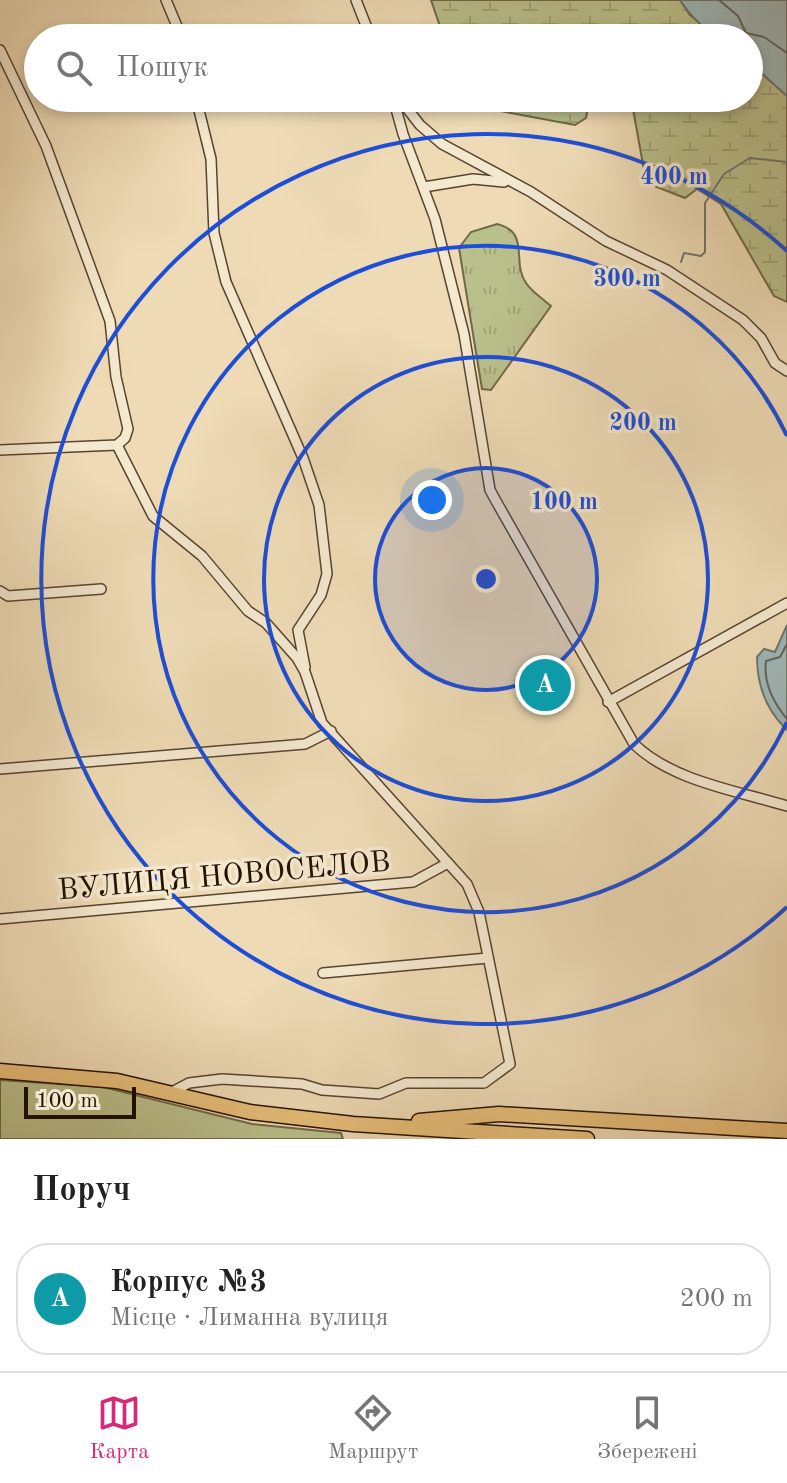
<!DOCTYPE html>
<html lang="uk">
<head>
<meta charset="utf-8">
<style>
	:root { --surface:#fff; --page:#f2f2f2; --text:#222; --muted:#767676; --line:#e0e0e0; --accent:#db2777 }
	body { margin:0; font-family:"Old Standard TT",serif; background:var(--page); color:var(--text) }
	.scale { position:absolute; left:24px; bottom:20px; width:112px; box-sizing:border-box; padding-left:8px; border:4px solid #261202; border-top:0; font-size:22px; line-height:28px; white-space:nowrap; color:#261202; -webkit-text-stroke:6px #f4e8cf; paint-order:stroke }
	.you { position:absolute; left:432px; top:500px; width:28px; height:28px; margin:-20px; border:6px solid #fff; border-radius:50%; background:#1a73e8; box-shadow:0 0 0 12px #1a73e833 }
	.badge { display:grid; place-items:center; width:52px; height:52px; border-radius:50%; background:var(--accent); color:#fff; font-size:26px; font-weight:700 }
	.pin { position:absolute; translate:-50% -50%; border:4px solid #fff; box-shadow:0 2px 8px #0006 }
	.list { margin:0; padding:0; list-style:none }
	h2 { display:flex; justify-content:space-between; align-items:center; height:104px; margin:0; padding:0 32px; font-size:34px }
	h2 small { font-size:26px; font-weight:400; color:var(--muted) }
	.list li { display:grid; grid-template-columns:52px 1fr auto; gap:24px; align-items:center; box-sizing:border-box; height:112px; margin:0 16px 16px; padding:0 16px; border:2px solid var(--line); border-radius:32px }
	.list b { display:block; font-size:30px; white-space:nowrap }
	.list p { margin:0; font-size:26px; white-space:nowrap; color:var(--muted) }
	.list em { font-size:26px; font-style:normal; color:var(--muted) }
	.icon { flex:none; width:44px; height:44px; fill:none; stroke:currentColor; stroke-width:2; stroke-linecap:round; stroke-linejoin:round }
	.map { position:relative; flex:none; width:787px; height:1139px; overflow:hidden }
	.search { position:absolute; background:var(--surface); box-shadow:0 4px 12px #0003; left:24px; right:24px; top:24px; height:88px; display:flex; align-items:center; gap:20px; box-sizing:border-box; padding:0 28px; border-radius:44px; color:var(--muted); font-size:30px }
	.sheet { height:232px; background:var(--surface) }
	nav { display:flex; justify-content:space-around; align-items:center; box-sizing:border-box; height:112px; border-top:2px solid var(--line); background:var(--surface); font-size:22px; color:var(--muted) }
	nav a { display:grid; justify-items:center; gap:4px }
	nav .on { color:var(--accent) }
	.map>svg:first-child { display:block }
	.green { fill:#bac08c; stroke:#706947; stroke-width:2 }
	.wetland { fill:url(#wetland-marsh); stroke:#706947; stroke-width:2 }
	.park { fill:url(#park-tufts); stroke:#706947; stroke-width:2 }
	.water { fill:#9fb8b9; stroke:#6f7670; stroke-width:2 }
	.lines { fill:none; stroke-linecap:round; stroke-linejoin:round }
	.shore { stroke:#62655e; stroke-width:2 }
	.stream { stroke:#6f7670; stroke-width:2 }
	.minor-casing { stroke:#58442f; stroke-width:12 }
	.trunk-casing { stroke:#261202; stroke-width:17 }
	.minor { stroke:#f4e8cf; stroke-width:9 }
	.trunk { stroke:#e7be7a; stroke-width:14 }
	.ring { fill:none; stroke:#1d4ed8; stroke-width:4 }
	.labels { text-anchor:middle; stroke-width:7; stroke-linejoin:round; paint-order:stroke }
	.street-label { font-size:30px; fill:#261202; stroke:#f4e8cf }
	.centre { fill:#1d4ed8; stroke:#f4e8cf; stroke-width:4 }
	.ring-label { font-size:24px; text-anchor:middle; font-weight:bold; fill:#1d4ed8; stroke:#f4e8cf; stroke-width:7; stroke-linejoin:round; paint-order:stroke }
</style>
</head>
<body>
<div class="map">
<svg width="787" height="1139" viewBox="0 0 787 1139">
	<defs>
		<pattern id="wetland-marsh" width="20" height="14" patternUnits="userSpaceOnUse" patternTransform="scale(2)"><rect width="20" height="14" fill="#bac08c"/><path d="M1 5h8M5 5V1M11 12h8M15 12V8" fill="none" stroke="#a0a477"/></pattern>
		<pattern id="park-tufts" width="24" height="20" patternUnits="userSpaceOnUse" patternTransform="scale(2)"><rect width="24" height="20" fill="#bac08c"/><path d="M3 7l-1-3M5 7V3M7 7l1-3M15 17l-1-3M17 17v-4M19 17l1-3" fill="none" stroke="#a0a477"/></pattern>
	</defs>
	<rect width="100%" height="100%" fill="#eedbb5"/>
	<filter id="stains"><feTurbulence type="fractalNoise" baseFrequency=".0025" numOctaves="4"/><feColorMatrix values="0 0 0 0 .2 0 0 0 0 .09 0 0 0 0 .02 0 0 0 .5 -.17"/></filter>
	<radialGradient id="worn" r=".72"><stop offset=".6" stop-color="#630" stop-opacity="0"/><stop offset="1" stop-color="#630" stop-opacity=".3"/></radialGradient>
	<polygon class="green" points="0,1080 103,1087 252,1124 341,1133 343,1139 0,1139"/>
	<g class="wetland">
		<polygon points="431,0 680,0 690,15 719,38 444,38"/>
		<polygon points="749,62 787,96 787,302 774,296 721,204 697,189 685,198 654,186 644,170 631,98 749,98"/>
		<polygon points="482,98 590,98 586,118 575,125 495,110"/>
	</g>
	<path class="park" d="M497,224C531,232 511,262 526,283C532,292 543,299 551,306L491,390L482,389L459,248L471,232Z"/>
	<g class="water">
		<path d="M680,0H787V96L749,62V38C714,38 700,30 680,0Z"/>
		<path d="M787,625V730C766,710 757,686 757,657L764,649L775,652Z"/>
	</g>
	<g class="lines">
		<g class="shore">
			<polyline points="719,0 738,16 746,33 764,37 787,53"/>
			<path d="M787,644L780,657L766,661C763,683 773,702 787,719"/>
		</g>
		<polyline class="stream" points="681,262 684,253 701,256 705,252 705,203 724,174 750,158 787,162"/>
		<defs>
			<g id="minor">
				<polyline points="166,0 182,38"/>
				<polyline points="356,0 371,38"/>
				<polyline points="0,50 46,146 110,321 116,377 128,429 125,438 117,445 0,450"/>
				<polyline points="196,98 211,159 214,233 226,282 303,458 319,505 327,574 321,595 298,630 305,667"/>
				<path d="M393,98L403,134L435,219L464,334L490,490L496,501L634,744C672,781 738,791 787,806"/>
				<polyline points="399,98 420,125 442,144 531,192 606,241 667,270 743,320 761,338 775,363 787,371"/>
				<polyline points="424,187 473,179 504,182"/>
				<polyline points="117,445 153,516 202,556 248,611 266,623 297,658 305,672 322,723 467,884 479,912 510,1064 484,1083 406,1083 379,1094 322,1090 302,1084 222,1079 189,1083 170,1093"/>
				<polyline points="0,591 8,596 101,589"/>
				<polyline points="608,702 787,603"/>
				<polyline points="0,769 305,744 331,731"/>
				<polyline points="0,919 413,882 448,863"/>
				<polyline points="323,973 488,958"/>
			</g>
			<g id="trunk">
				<polyline points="0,1071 117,1081 250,1112 353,1124 587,1139"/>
				<polyline points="419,1121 499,1114 787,1131"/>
			</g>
		</defs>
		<use href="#minor" class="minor-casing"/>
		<use href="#trunk" class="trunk-casing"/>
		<use href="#minor" class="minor"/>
		<use href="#trunk" class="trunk"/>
	</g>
	<circle cx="486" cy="579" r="111" fill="#1d4ed8" fill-opacity=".12"/>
	<g class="ring">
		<circle cx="486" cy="579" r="111"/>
		<circle cx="486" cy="579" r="222"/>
		<path d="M787 722A333 333 0 1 1 787 436"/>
		<path d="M787 907A445 445 0 1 1 787 251"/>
	</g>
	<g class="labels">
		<g class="street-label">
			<text transform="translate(224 875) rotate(-5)" y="10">ВУЛИЦЯ НОВОСЕЛОВ</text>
		</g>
	</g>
	<circle cx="486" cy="579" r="12" class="centre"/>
	<g class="ring-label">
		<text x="674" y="184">400 m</text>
		<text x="627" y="286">300 m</text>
		<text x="643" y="430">200 m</text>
		<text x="564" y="509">100 m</text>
	</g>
	<rect width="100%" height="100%" filter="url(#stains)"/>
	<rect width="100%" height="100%" fill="url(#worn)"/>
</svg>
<div class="scale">100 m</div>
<div class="you"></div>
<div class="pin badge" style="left:545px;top:685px;background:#0f9aa8">A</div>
<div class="search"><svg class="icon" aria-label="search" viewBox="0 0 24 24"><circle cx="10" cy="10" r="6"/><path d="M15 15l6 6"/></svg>Пошук</div>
</div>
<section class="sheet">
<h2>Поруч<small></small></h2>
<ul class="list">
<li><span class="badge" style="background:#0f9aa8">A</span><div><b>Корпус №3</b><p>Місце · Лиманна вулиця</p></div><em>200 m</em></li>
</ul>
</section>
<nav>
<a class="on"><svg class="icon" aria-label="map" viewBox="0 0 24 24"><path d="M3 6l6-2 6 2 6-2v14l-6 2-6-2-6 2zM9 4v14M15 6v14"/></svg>Карта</a>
<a><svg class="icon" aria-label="directions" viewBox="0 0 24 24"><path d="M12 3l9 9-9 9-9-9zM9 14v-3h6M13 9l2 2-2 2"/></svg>Маршрут</a>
<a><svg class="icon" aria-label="saved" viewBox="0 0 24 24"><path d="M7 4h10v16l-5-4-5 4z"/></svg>Збережені</a>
</nav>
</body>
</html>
